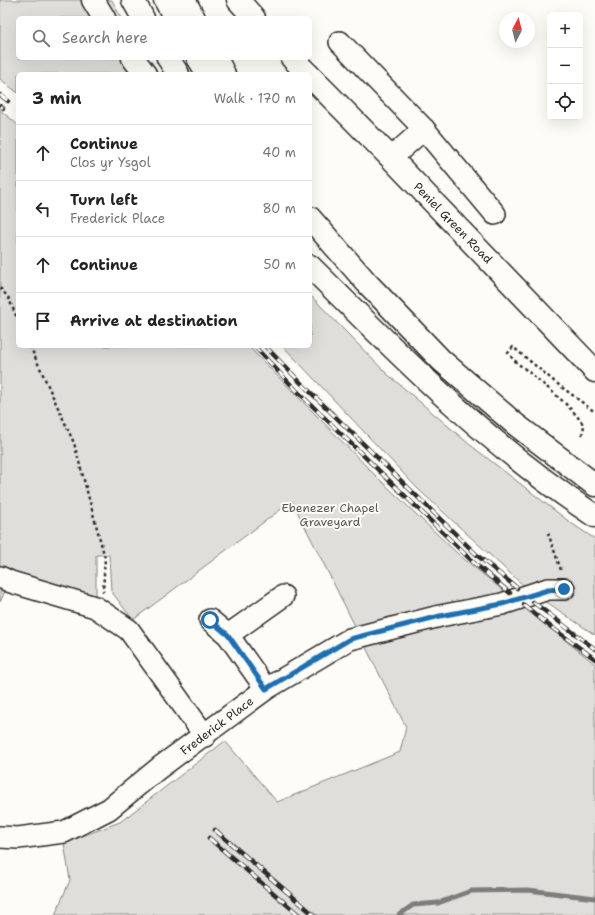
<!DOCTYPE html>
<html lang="en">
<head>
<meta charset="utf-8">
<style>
	:root { --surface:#fff; --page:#f6f6f6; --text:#222; --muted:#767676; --line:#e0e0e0 }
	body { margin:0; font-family:"Shantell Sans",sans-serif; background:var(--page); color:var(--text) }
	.controls { position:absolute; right:12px; top:12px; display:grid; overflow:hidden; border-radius:6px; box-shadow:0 4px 16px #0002 }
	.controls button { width:36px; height:36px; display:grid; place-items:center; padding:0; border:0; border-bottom:1px solid var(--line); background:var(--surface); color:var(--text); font:20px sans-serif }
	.compass { position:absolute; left:499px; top:12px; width:36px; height:36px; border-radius:50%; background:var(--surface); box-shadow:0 4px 16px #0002; rotate:7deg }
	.stop { position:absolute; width:12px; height:12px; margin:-9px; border:3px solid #1f6fb2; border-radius:50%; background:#fff }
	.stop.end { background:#1f6fb2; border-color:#fff; box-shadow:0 1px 4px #0008 }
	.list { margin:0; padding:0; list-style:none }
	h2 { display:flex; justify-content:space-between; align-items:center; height:52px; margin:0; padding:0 16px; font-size:17px }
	h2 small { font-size:13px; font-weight:400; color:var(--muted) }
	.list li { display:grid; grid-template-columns:26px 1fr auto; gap:12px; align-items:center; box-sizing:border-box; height:56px; padding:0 16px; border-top:1px solid var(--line) }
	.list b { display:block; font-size:15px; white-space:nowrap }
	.list p { margin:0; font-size:13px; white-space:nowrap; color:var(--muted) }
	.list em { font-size:13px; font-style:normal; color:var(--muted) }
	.icon { flex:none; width:22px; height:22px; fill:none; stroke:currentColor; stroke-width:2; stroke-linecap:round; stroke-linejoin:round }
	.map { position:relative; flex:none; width:595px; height:915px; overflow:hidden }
	.search { position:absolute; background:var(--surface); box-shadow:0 4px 16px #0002; left:16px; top:16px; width:296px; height:44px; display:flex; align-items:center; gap:10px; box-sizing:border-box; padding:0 14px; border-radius:6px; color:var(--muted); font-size:15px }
	.panel { position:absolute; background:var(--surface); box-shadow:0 4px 16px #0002; left:16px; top:72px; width:296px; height:276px; border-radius:6px }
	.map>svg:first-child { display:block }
	.green { fill:#dfdeda; stroke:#858482 }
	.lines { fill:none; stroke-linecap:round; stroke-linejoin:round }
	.stream { stroke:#7e7d7b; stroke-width:5 }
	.minor-casing { stroke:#2b2b2b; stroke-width:24 }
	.major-casing { stroke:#2b2b2b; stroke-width:25 }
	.highway-casing { stroke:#2b2b2b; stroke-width:25 }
	.path { stroke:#2b2b2b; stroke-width:2.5; stroke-dasharray:3 3; stroke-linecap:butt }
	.minor { stroke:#fdfcf7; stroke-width:21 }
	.major { stroke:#fdfcf7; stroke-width:22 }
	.highway { stroke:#fdfcf7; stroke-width:22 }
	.rail-casing { stroke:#2b2b2b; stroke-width:4.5 }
	.rail { stroke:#fdfcf7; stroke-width:3; stroke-dasharray:9; stroke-linecap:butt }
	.route { stroke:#1f6fb2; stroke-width:5 }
	.labels { text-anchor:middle; stroke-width:4; stroke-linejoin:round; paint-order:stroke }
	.street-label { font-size:12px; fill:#2b2b2b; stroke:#fdfcf7 }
	.park-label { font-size:12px; fill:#585857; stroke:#fdfcf7 }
</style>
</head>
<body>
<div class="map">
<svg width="595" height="915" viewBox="0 0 595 915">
	<rect width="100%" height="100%" fill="#fdfcf7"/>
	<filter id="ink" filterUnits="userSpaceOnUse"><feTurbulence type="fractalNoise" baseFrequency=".025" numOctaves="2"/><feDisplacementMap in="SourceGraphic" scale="8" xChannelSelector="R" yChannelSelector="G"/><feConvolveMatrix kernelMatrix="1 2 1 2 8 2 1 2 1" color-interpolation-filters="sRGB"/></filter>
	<g filter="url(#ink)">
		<g class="green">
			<polygon points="0,0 83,0 92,18 18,18 18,58 121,58 133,74 18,74 18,93 0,79"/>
			<polygon points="105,0 112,0 121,18 116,18"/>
			<polygon points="0,110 18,125 18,346 248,346 375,475 459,555 595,664 595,915 55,915 70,880 64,843 120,822 225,741 277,802 400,752 406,727 292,501 133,620 111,591 109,555 96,555 96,594 76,605 9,583 0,602"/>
			<polygon points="310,295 385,372 469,444 571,523 595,539 595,635 542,599 570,595 569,578 525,587 418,489 283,346 310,346"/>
		</g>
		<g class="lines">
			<polyline class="stream" points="399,915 413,905 438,903 471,891 528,890 595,898"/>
			<defs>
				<g id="minor">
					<polyline points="340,42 424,129 495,214"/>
					<polyline points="391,158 424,129"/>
					<polyline points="0,577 11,582 95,607 129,630 205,736"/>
					<polyline points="210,620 228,635 266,689"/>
					<polyline points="228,635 283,596"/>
					<polyline points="0,837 18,838 64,832 109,809 159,768 266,689 350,639 440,616 502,604 548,589 564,589"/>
				</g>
				<g id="major">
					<polyline points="238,0 254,18"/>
					<polyline points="292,58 308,74"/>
					<polyline points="310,76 391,158 595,371"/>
				</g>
				<g id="highway">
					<polyline points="93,0 104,18"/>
					<polyline points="133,0 143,18"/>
					<polyline points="165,0 175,18"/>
					<polyline points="184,0 194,18"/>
					<polyline points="133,58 145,74"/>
					<polyline points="168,58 178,74"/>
					<polyline points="198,58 208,74"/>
					<polyline points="216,58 224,74"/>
					<polyline points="310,218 367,283 441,360 515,424 595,485"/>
					<path d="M310,266C400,356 489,446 595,516"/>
				</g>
			</defs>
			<use href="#minor" class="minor-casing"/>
			<use href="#major" class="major-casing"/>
			<use href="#highway" class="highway-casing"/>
			<g class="path">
				<polyline points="0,288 8,297 18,320"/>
				<polyline points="30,346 74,443 105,558 103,592"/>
				<path d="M582,435L584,426C574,408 545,386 529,372C521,366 514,361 508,353L513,347L555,382L595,412"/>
				<polyline points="548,533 561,570"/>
			</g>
			<use href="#minor" class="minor"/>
			<use href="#major" class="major"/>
			<use href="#highway" class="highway"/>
			<defs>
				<g id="rail">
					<polyline points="0,95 8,101"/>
					<polyline points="0,106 3,108"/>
					<polyline points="254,346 296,390 473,562 510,593"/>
					<polyline points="265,346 302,384 478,556 517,588"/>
					<polyline points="533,602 595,649"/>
					<polyline points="524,605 547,624 595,659"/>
					<polyline points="215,830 314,915"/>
					<polyline points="209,838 299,915"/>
				</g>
			</defs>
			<use href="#rail" class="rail-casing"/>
			<use href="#rail" class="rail"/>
		</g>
	</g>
	<g class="lines" filter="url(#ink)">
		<polyline class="route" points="210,620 228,635 266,689 350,639 440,616 502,604 548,590 564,589"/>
	</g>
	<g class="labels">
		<g class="street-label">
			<text transform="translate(453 223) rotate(46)" y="4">Peniel Green Road</text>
			<text transform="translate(217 726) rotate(-37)" y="4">Frederick Place</text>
		</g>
		<g class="park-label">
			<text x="330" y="512">Ebenezer Chapel<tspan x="330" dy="14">Graveyard</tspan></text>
		</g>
	</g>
</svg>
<div class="controls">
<button>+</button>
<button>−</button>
<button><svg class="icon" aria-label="locate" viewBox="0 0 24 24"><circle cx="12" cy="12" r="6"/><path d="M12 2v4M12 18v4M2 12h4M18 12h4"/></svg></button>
</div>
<svg class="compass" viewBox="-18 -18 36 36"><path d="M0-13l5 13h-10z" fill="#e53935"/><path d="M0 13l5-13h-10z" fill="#767676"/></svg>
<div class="stop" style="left:210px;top:620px"></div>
<div class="stop end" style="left:564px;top:589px"></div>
<div class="search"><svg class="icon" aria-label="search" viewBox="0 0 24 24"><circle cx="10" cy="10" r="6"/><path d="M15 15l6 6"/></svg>Search here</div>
<section class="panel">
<h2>3 min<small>Walk · 170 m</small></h2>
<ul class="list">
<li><svg class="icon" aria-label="ahead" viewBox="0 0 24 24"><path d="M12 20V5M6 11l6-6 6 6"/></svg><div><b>Continue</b><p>Clos yr Ysgol</p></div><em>40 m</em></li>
<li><svg class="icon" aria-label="left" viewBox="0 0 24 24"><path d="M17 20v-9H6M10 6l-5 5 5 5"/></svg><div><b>Turn left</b><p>Frederick Place</p></div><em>80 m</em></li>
<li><svg class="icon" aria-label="ahead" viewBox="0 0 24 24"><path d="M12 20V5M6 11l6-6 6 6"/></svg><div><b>Continue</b></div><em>50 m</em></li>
<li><svg class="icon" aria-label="arrive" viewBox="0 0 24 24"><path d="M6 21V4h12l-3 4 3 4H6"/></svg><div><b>Arrive at destination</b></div></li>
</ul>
</section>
</div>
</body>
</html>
